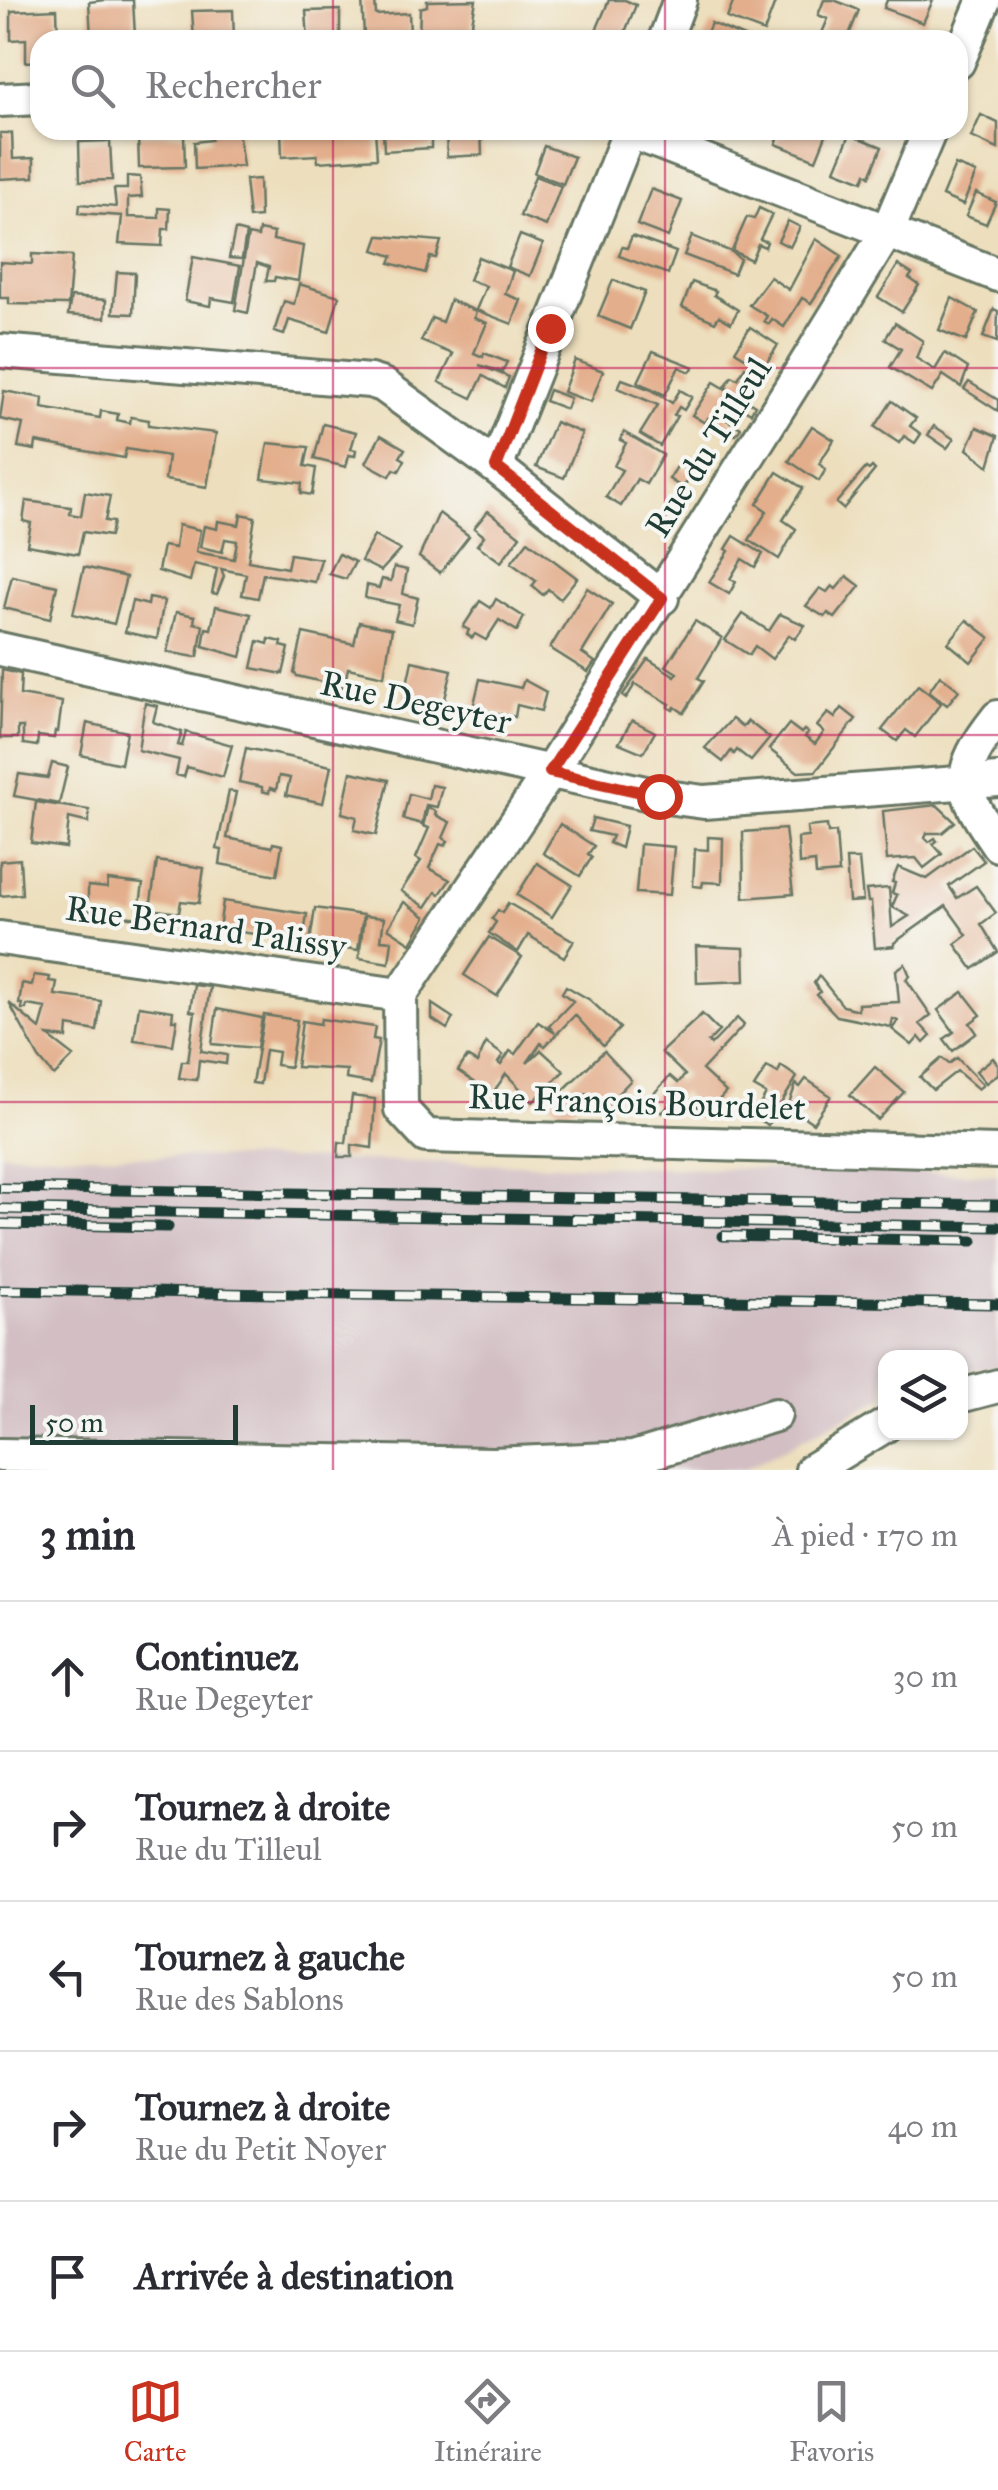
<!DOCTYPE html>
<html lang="fr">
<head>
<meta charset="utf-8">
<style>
	:root { --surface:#fff; --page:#f2f2f3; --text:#2b2b33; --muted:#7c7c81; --line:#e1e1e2; --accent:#c8321e }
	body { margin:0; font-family:"IM FELL Great Primer",serif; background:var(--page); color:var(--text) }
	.controls { position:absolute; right:30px; bottom:30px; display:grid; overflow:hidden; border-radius:20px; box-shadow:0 2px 8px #0004 }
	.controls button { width:90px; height:90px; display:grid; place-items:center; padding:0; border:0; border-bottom:2px solid var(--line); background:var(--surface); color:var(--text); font:50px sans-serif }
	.scale { position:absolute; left:30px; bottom:25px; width:208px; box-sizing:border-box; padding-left:10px; border:5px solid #1f3d34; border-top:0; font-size:28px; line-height:35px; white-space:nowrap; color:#1f3d34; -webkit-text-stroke:8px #f6f6f2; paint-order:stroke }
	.stop { position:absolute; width:30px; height:30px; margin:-22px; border:8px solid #c8321e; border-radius:50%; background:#fff }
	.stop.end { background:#c8321e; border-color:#fff; box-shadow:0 2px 10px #0008 }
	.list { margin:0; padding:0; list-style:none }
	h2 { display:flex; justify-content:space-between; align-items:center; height:130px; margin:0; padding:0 40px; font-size:42px }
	h2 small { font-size:32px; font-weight:400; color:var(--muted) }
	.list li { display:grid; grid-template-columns:65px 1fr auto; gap:30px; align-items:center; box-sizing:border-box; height:150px; padding:0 40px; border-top:2px solid var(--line) }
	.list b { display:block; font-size:38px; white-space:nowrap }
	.list p { margin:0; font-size:32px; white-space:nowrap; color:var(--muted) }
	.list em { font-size:32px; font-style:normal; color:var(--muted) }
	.icon { flex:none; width:55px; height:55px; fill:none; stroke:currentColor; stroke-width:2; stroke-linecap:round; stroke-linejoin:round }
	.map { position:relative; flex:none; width:998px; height:1470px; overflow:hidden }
	.search { position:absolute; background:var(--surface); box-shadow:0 2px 8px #0004; left:30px; right:30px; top:30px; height:110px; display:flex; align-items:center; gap:25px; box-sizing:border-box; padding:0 35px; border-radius:30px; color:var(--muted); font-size:38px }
	.sheet { height:880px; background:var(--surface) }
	nav { display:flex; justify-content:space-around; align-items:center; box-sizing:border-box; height:140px; border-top:2px solid var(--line); background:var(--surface); font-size:28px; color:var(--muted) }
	nav a { display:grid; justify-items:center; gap:5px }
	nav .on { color:var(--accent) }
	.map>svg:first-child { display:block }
	.industrial { fill:#d2bec3 }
	.building { fill:#e3ae8c }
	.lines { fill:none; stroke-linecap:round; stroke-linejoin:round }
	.minor-casing { stroke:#677664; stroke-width:38 }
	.minor { stroke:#fff; stroke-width:32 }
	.rail-casing { stroke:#1f3d34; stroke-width:11 }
	.rail { stroke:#f6f6f2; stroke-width:8; stroke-dasharray:22; stroke-linecap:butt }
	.route { stroke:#c8321e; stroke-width:12 }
	.grid { fill:none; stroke:#c2185b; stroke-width:2.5; stroke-opacity:0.55 }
	.labels { text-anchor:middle; stroke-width:8; stroke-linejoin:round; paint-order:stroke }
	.street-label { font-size:35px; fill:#1f3d34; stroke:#f6f6f2 }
</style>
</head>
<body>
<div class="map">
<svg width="998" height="1470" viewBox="0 0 998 1470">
	<rect width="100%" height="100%" fill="#f6f6f2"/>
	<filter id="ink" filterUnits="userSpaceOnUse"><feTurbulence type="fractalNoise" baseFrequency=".01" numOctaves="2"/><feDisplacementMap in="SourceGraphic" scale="20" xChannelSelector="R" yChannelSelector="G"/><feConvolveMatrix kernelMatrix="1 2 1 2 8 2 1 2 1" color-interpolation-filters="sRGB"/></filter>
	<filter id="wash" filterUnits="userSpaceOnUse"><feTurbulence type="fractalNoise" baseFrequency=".0048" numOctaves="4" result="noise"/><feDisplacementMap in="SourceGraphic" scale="40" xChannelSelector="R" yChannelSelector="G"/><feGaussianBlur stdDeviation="2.25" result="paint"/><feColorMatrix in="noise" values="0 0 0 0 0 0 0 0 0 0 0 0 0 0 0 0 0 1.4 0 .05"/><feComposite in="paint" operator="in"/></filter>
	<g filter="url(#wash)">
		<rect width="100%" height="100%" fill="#eddfbd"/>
		<polygon class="industrial" points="0,1153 998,1174 998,1367 961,1371 960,1358 886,1358 885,1397 743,1470 0,1470"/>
		<g id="blocks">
			<g class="building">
				<polygon points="104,0 133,0 135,36 91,38 89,2"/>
				<polygon points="362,0 375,0 376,15 409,13 410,34 364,35"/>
				<polygon points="476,0 470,35 419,38 420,8 427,6 427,1"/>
				<polygon points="609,0 625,0 636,5 623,37 629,40 592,40"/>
				<polygon points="734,0 776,0 764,32 727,18"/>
				<polygon points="824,0 834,0 859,10 847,40 819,40 828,19 818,15"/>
				<polygon points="887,0 933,0 923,23 884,8"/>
				<polygon points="57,9 58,40 40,40 40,61 26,62 26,39 11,40 11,11"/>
				<polygon points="233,10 234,40 194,40 192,11"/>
				<polygon points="340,10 340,40 308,40 306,11"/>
				<polygon points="711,23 751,40 704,40"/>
				<polygon points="981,115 998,123 998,149 971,137"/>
				<polygon points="210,130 238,130 243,166 195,169 194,142 211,140"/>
				<polygon points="281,130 375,130 377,158 318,162 317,155 282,157"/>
				<polygon points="383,130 431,130 431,148 384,151"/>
				<polygon points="446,130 481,130 482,155 447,157"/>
				<polygon points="781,130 828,130 816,160 776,144"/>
				<polygon points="0,133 12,133 13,159 34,158 34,177 0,179"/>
				<polygon points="184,134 185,167 139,168 138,135"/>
				<polygon points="850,134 882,147 870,176 866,173 863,181 835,170"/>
				<polygon points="110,141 112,180 80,181 79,142"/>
				<polygon points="544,146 574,157 563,184 534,173"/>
				<polygon points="955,165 976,173 963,205 942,196"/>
				<polygon points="127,176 140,177 142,197 128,198 128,217 159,218 159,208 170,209 169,229 163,229 162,246 119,244 122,216 79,213 80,204 116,207 114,189 127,189"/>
				<polygon points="535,176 561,186 546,226 520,216"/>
				<polygon points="259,179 260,217 249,218 245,180"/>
				<polygon points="651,189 682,201 668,237 637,225"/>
				<polygon points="976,193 996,202 986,224 966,216"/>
				<polygon points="759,208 772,214 760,239 767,242 765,247 758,244 751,260 732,251 747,217 754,219"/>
				<polygon points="788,221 800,227 790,247 778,241"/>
				<polygon points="235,230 246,233 242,259 229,258"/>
				<polygon points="259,230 274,233 273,240 303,246 298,281 275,277 274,281 266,281 269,267 257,263 248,313 235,310 248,235 258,237"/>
				<polygon points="520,235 543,244 530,276 507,267"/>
				<polygon points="379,236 382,236 441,241 436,258 430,257 425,273 390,263 393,256 374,250"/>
				<polygon points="632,236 676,252 668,274 619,256 622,247 627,248"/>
				<polygon points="692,236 732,252 740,259 734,274 684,255"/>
				<polygon points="816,239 842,256 811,303 802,298 784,327 772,319 769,324 764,321 767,316 749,305 770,277 789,290"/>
				<polygon points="32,254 72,256 68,305 9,304 9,298 0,298 0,262 32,264"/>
				<polygon points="193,257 240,266 234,302 211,298 210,306 185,301"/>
				<polygon points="478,257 513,271 505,294 521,300 512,324 476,310 486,286 469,280"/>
				<polygon points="898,265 912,274 909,278 919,285 902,312 878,297"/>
				<polygon points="117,272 135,273 133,314 113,313"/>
				<polygon points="613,280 645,292 630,329 598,316"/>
				<polygon points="692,282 716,291 714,295 738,310 731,323 719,316 715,322 682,307"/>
				<polygon points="299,284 339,296 329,332 289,320 284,335 274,332 284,301 294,304"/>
				<polygon points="71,297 106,300 105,318 68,315"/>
				<polygon points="952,298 978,312 966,341 939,330"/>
				<polygon points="450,300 476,311 474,318 487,323 474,353 483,357 484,353 507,362 502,372 479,365 509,377 505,388 483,376 472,398 439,382 453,354 421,341 432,318 442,322"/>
				<polygon points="994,309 998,311 997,342 983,337"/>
				<polygon points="895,323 923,341 916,358 935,370 945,353 968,368 961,387 943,375 932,392 890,367 901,349 885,339"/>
				<polygon points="750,327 778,345 763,368 735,351"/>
				<polygon points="653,351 694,367 690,372 679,367 665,395 638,382"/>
				<polygon points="575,360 603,371 591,402 563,392"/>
				<polygon points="745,367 759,375 745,399 755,405 751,413 737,405 727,420 741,428 736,435 708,418 705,423 692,415 714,382 736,395 725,387 732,376 738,379"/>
				<polygon points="622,379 652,390 672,403 680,390 692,397 684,410 679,407 674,415 677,416 660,446 640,434 658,405 618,388"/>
				<polygon points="969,382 998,400 998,411 964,389"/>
				<polygon points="549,390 570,398 566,409 545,401"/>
				<polygon points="4,391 43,398 42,408 100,418 101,411 118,414 117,420 130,423 131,417 149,420 148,425 216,433 207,487 165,480 168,456 126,449 124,458 36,442 35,450 18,447 23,424 0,419"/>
				<polygon points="892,401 916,418 910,426 921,434 915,443 904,436 899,443 875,427"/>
				<polygon points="555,422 582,433 564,478 536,467"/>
				<polygon points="323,424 356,432 351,449 356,450 355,456 349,455 346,467 314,459"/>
				<polygon points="812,426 834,440 819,464 826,469 819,481 789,461"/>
				<polygon points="934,426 954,439 947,448 928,435"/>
				<polygon points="977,427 998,436 989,466 967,449"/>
				<polygon points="624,432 663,455 646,484 637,479 621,506 606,497 622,470 614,466 626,443 620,440"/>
				<polygon points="381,435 405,449 400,457 405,460 399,471 394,469 390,476 366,463"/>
				<polygon points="268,443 309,447 305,466 316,468 312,495 301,493 302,483 262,479"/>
				<polygon points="678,465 692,473 683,488 669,479"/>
				<polygon points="872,467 875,470 843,509 836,503 866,468 869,470"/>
				<polygon points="777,472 803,488 783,520 796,529 779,559 749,540 767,511 757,504"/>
				<polygon points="85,492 110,496 105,521 113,522 110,536 83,532 78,554 27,545 31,523 23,521 26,501 71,507 70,514 81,516"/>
				<polygon points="488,511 520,536 501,562 477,545 484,536 474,528"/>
				<polygon points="439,513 469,536 440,573 419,557"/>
				<polygon points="241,514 255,517 248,561 287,568 290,554 321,559 315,582 263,574 258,598 242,595 246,574 221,569 224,576 217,594 212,593 217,569 194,564 190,581 158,571 163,546 175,548 178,525 200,530 196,552 234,559 237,541 225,539 222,552 200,547 204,526 217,529 218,521 239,525"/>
				<polygon points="374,536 400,550 381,571 361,561"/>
				<polygon points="734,536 763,554 755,567 742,559 730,579 736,582 729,594 709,582 729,551 726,549"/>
				<polygon points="528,541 577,578 560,599 548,589 543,595 532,586 536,581 511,563"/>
				<polygon points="339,554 355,562 346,579 329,574"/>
				<polygon points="84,567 126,577 114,624 73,614"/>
				<polygon points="394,567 407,570 403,594 418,598 412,624 395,620 399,605 365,598 367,585 379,588 382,579 391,581"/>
				<polygon points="12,576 57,586 50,619 4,608"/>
				<polygon points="847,576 860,586 835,618 828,613 825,617 806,606 820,588 827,592 832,586 836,589"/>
				<polygon points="587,588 612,604 582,653 595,662 588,672 550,648"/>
				<polygon points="149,598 164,601 157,639 125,632 132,601 148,605"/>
				<polygon points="496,599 524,617 517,631 499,620 486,640 475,634 472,638 467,634 469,630 463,627 480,601 491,608"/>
				<polygon points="216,606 251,614 241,657 203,646 206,628 211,629"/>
				<polygon points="176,612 195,616 194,623 203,625 198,656 195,657 167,652"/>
				<polygon points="743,614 769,631 780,614 805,625 795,639 789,635 772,659 755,646 749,655 725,640"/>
				<polygon points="967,620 990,638 971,662 948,643"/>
				<polygon points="695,621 722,638 698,678 704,681 684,713 675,707 673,710 668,707 670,704 635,684 626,699 622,696 648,659 675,676 677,673 666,666"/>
				<polygon points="359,622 392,629 384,676 348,668 344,687 297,676 294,673 303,633 354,644"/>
				<polygon points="269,639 282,642 281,646 289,648 283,674 252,668 258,641 268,644"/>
				<polygon points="412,661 452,670 443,707 404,698"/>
				<polygon points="2,670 21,674 20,695 62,702 58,732 55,731 54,738 38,736 37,746 23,744 23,727 18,727 18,738 0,738"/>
				<polygon points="940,675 959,690 947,705 929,691"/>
				<polygon points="480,679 521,688 524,680 546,692 541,711 517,705 515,717 473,708"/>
				<polygon points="918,685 941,703 915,737 906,730 897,741 882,730"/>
				<polygon points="145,703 157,706 153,722 182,732 178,745 182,746 186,732 232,745 223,777 187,767 184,777 176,775 179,760 138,750"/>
				<polygon points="842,708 856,719 816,771 798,772 769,749 789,724 801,733 804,730 808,733 805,737 815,744 824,732 817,726 828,713 835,718"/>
				<polygon points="732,719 743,727 748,721 770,738 751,761 737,750 734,754 731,751 723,762 705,748"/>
				<polygon points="632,720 655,732 643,753 619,743"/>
				<polygon points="87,723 127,732 121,764 81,755"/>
				<polygon points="246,748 331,766 323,803 286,795 290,778 279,776 276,790 270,788 269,793 262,791 262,787 239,782"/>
				<polygon points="52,763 68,767 59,804 14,796 19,774 48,778"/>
				<polygon points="351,772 389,780 376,835 354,830 357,817 342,813"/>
				<polygon points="431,785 442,787 437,807 426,805 422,824 403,819 409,794 428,799"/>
				<polygon points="229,791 236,792 227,838 272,847 273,843 282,845 277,875 220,864 222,850 217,849"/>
				<polygon points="36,802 89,810 89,823 69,818 66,848 31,843"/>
				<polygon points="937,805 955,822 942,833 927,833 925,838 929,842 935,838 937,841 933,844 942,854 924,868 916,858 887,860 883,811"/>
				<polygon points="428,807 436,812 435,815 450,822 443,838 448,841 445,846 440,844 429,868 450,880 440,894 436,892 426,907 401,891 421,861 416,858 429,828 423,826"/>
				<polygon points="593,818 626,826 621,848 609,843 612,836 589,831"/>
				<polygon points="560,824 594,846 588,854 592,857 580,876 543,853"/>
				<polygon points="827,825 828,833 836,832 839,873 816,875 815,862 799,864 798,838 808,837 807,827"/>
				<polygon points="785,829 793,894 744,898 743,832"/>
				<polygon points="708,837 723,838 722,883 703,882 702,887 693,886 695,849 708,850"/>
				<polygon points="640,844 674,847 670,895 636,893"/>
				<polygon points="972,846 984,861 949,886 957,898 976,886 996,913 981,924 998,952 973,969 955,944 967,935 946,906 894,943 894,946 875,948 871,902 868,902 866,890 889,888 892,927 909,916 892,907 897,895 892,893 895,883 892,882 898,867 927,879"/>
				<polygon points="20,859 22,894 0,896 0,861"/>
				<polygon points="846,859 859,859 863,901 849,902"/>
				<polygon points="157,861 204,868 199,903 181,901 179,913 150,909"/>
				<polygon points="537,863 572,885 552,917 517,895"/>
				<polygon points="108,880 143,884 138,918 88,911 88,886 107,888"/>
				<polygon points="223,901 307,914 303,941 219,929"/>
				<polygon points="404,902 426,917 411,943 388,928"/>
				<polygon points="508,903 574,941 564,957 528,935 518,952 489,933 496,922 492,919 498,910 502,913"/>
				<polygon points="315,908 363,915 358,950 310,942"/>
				<polygon points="364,916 384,918 381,940 392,941 389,963 359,958"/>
				<polygon points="489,937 522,957 497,996 464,975"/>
				<polygon points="696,946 744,948 745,981 697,983"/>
				<polygon points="905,964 910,976 906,979 931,1015 920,1024 931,1036 924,1043 919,1037 912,1045 892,1029 898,1021 893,1019 891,1027 837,1016 817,995 820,992 814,983 819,976 843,1006 858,1010 858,1004 899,1002 896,970"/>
				<polygon points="34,975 50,977 49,981 57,982 55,995 101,1001 97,1031 68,1026 67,1038 48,1036 74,1056 54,1076 39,1058 9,1003 40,1029 46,1008 27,1005 26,1009 22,1009 22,1004 19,1004 22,983 32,985"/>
				<polygon points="194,985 210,987 201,1051 227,1055 226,1064 199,1060 197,1080 179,1078 182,1061 188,1061 195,1012 190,1011"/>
				<polygon points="566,986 590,1000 620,1028 603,1046 575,1015 545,1046 541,1043 527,1063 541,1050 564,1071 533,1102 506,1074 492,1094 458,1071 467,1057 477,1063 486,1043 503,1055 498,1063 501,1065 510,1051 515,1054 538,1022 555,1033 549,1026 573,1001 562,993"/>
				<polygon points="963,992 981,1015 970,1023 977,1033 953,1051 944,1039 954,1032 938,1010"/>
				<polygon points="432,1004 453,1018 447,1029 432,1019"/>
				<polygon points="139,1006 173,1011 172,1020 177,1020 173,1045 134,1040"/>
				<polygon points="217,1009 262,1018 257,1048 212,1044"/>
				<polygon points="702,1014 719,1031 708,1042 711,1045 737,1018 744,1025 702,1070 726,1092 706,1114 681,1092 662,1113 648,1100 670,1076 678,1083 685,1075 661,1052"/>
				<polygon points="264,1015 297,1020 290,1067 276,1065 278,1052 265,1050 260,1084 252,1083"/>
				<polygon points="321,1019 375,1027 373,1039 379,1040 371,1083 346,1079 347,1070 296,1067 302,1021 320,1024"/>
				<polygon points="604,1051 631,1080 603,1109 587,1094 565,1115 551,1102"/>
				<polygon points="942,1058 949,1064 957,1058 983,1085 978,1089 957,1071 933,1090 920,1077"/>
				<polygon points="993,1058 998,1065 998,1074 986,1083 976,1071"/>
				<polygon points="781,1066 797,1077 768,1125 753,1117 766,1094 754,1087 767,1067 778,1073"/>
				<polygon points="875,1067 904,1092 878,1120 850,1095"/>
				<polygon points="806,1079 831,1096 813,1123 788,1106 796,1084 800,1087"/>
				<polygon points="352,1096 375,1099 372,1148 352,1145 352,1157 338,1157 339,1142 346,1143"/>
			</g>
		</g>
	</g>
	<g filter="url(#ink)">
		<use href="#blocks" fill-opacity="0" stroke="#677664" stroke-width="2.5"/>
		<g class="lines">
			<defs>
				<g id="minor">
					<polyline points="665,40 680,0"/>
					<polyline points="958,62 984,0"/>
					<polyline points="0,100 40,98"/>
					<polyline points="627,130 998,275"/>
					<polyline points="0,351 370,381 383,385 496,467 662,598"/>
					<polyline points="496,467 630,130"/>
					<polyline points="0,649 659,796 704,802 998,780"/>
					<path d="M998,717C953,774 959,789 998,845"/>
					<polyline points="0,938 400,995"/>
					<polyline points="400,995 550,772 799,375 888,230 930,130"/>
					<polyline points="400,995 401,1109 426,1136 998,1152"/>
					<polyline points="960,1396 998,1386"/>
					<polyline points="0,1455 493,1464 633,1458 775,1415"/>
					<polyline points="812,1470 886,1425"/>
				</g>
			</defs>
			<use href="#minor" class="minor-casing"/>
			<use href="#minor" class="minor"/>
			<defs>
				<g id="rail">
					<polyline points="0,1188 998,1205"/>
					<polyline points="0,1209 998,1227"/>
					<polyline points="0,1224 168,1227"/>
					<polyline points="723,1236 973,1241"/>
					<polyline points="0,1290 998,1304"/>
				</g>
			</defs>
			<use href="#rail" class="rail-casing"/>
			<use href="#rail" class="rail"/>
		</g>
	</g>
	<g class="lines" filter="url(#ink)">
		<polyline class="route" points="550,328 496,467 662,598 550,772 659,796"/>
	</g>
	<path class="grid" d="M333,0V40M665,0V40M333,130V1470M665,130V1470M0,368H998M0,735H998M0,1102H998"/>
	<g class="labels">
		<g class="street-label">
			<text transform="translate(708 447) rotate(-58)" y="12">Rue du Tilleul</text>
			<text transform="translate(416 702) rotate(12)" y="12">Rue Degeyter</text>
			<text transform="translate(206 927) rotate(8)" y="12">Rue Bernard Palissy</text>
			<text transform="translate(637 1102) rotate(2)" y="12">Rue François Bourdelet</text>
		</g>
	</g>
</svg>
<div class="controls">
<button><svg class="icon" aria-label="layers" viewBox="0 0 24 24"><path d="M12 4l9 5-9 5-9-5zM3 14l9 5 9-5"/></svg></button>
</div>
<div class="scale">50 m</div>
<div class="stop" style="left:659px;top:796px"></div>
<div class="stop end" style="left:550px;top:328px"></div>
<div class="search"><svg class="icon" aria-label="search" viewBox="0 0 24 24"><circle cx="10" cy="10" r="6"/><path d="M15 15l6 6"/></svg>Rechercher</div>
</div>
<section class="sheet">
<h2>3 min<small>À pied · 170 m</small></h2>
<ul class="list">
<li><svg class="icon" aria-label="ahead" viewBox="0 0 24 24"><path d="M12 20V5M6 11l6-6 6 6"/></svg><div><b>Continuez</b><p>Rue Degeyter</p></div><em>30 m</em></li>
<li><svg class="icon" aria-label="right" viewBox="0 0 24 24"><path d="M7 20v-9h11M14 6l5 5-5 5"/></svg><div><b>Tournez à droite</b><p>Rue du Tilleul</p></div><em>50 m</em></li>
<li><svg class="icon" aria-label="left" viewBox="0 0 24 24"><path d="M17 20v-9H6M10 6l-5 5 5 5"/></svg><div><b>Tournez à gauche</b><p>Rue des Sablons</p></div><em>50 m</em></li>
<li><svg class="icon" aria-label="right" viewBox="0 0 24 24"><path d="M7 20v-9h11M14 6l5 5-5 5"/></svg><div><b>Tournez à droite</b><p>Rue du Petit Noyer</p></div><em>40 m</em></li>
<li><svg class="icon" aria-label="arrive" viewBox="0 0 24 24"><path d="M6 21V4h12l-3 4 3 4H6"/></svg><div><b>Arrivée à destination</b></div></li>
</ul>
</section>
<nav>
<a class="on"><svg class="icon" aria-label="map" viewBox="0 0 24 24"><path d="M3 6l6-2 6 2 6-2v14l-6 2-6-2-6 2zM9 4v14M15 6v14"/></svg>Carte</a>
<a><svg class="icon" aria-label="directions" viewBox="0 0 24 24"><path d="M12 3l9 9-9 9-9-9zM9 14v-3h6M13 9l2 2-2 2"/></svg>Itinéraire</a>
<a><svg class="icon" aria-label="saved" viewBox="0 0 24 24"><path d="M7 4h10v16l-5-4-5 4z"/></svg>Favoris</a>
</nav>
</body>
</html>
